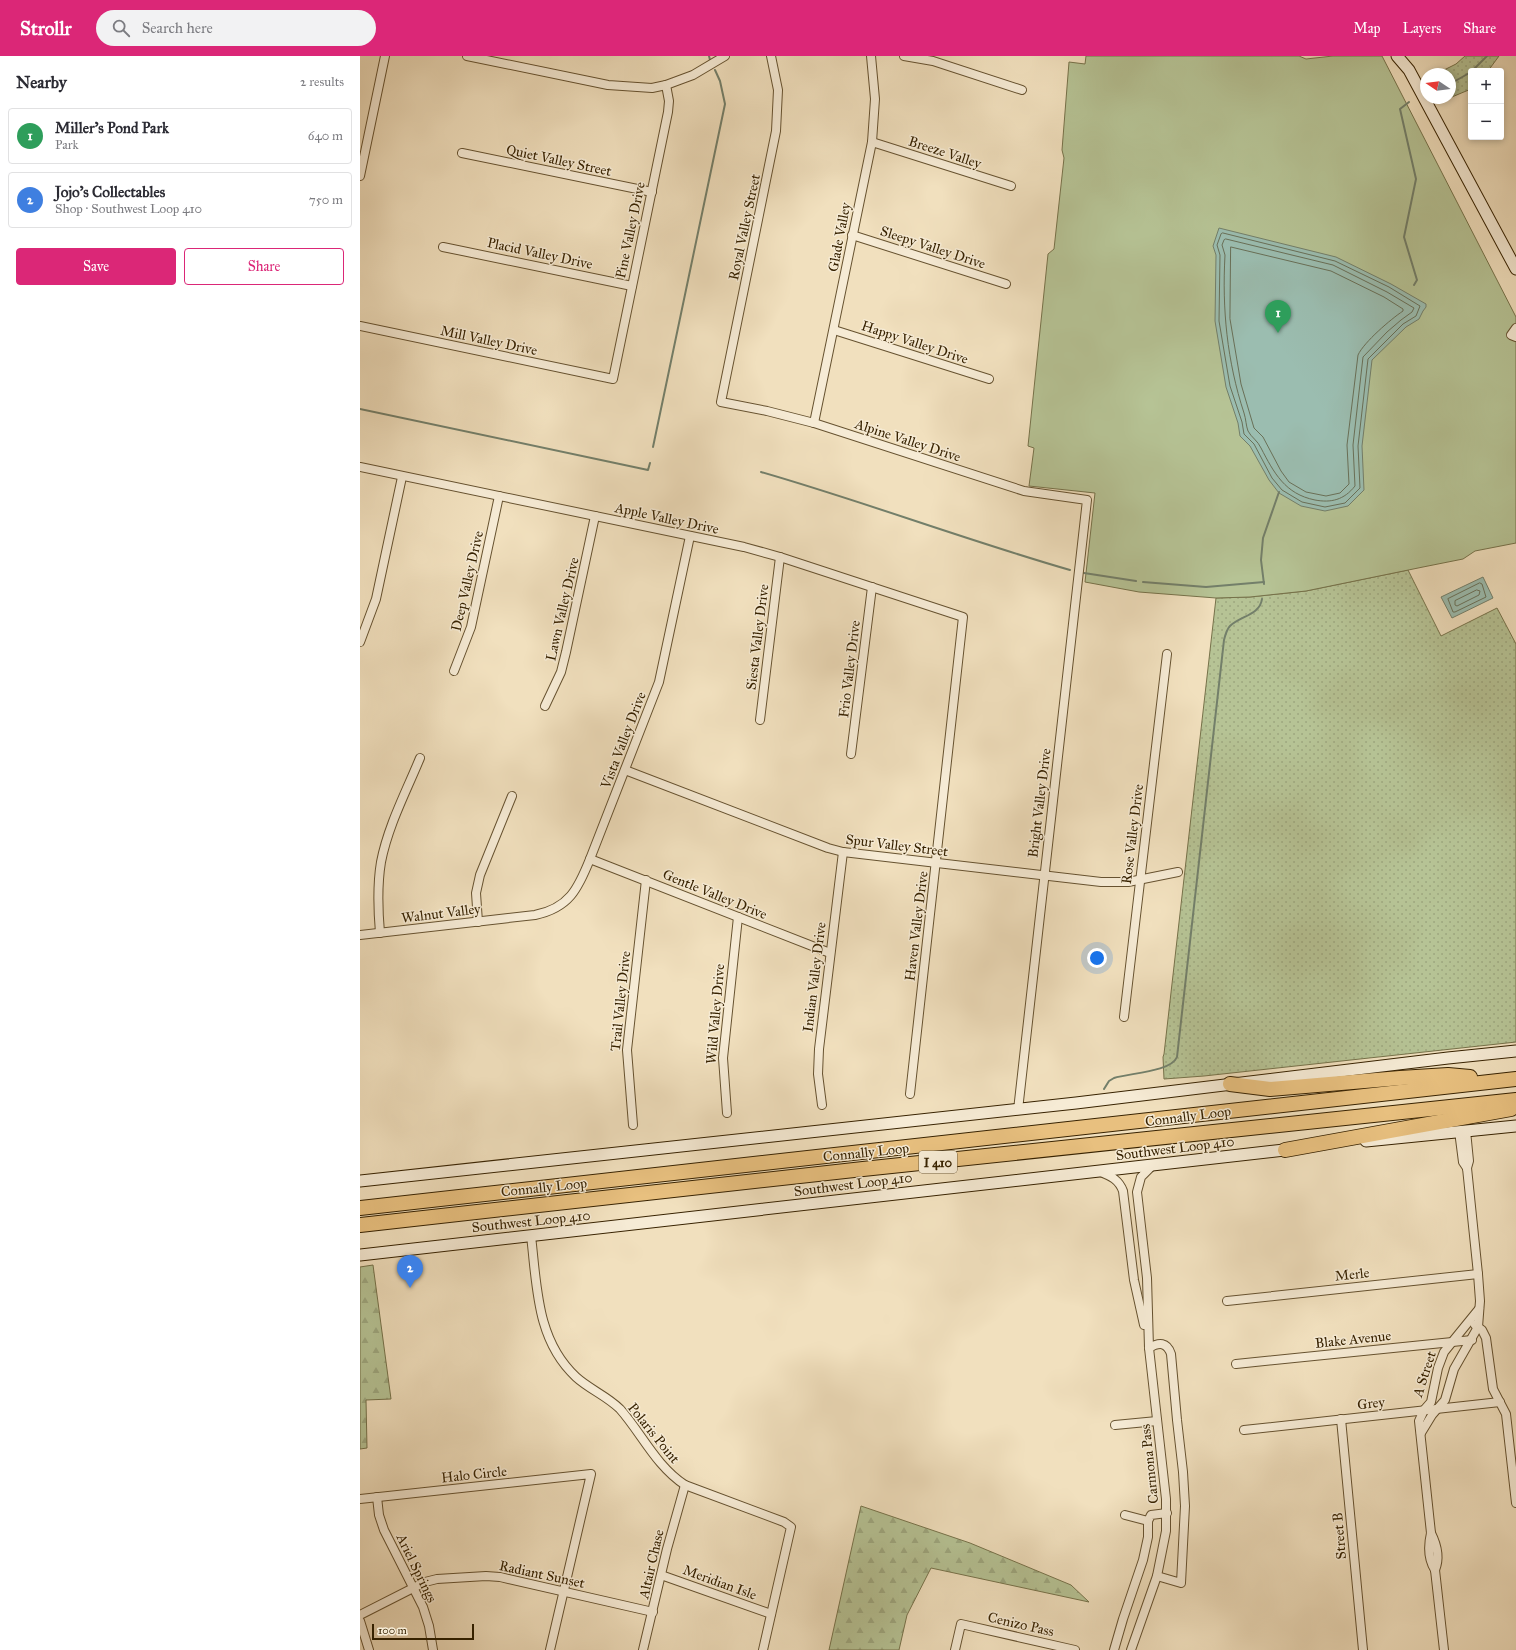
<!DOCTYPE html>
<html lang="en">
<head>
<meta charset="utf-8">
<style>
	:root { --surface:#fff; --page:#f2f2f3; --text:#2b2b33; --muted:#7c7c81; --line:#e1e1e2; --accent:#db2777 }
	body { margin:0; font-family:"IM FELL Great Primer",serif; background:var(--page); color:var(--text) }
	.controls { position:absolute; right:12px; top:12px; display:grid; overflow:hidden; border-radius:4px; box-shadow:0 2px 6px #0003 }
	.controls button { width:36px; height:36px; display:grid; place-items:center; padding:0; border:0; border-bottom:1px solid var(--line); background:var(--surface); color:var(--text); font:20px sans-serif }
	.compass { position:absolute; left:1060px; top:12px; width:36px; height:36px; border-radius:50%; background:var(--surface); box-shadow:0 2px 6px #0003; rotate:283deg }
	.scale { position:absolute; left:12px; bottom:10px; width:102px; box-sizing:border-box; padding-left:4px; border:2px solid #372200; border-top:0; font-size:11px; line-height:14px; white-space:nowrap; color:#372200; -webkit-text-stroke:3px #f6ebd5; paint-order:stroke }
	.you { position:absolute; left:737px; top:902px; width:14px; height:14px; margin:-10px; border:3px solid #fff; border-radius:50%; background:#1a73e8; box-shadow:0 0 0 6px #1a73e833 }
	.badge { display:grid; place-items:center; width:26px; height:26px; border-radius:50%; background:var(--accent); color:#fff; font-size:13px; font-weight:700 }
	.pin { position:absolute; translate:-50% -33px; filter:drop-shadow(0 1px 2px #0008) }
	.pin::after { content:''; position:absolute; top:21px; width:14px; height:12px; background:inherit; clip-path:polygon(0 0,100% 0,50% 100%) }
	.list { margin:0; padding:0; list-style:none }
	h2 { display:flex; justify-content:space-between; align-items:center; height:52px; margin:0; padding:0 16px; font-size:17px }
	h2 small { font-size:13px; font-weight:400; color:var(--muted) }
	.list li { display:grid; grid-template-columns:26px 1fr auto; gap:12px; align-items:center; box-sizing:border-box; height:56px; margin:0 8px 8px; padding:0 8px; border:1px solid var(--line); border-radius:4px }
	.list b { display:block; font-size:15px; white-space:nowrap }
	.list p { margin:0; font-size:13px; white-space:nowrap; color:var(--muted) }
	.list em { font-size:13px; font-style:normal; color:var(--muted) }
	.actions { display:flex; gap:8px; padding:12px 16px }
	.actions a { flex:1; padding:9px 0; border:1px solid var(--accent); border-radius:4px; text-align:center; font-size:14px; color:var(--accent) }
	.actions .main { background:var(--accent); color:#fff }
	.icon { flex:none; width:22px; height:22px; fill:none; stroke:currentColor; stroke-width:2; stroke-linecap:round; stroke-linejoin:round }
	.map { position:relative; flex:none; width:1156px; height:1594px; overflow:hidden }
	header { display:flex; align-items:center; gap:24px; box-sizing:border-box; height:56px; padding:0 20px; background:var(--accent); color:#fff }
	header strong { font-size:19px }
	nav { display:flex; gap:22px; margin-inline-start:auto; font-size:14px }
	.search { width:280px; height:36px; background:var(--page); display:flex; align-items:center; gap:10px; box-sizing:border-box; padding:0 14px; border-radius:22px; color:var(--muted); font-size:15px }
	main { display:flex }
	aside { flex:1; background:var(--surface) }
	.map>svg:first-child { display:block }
	.grass { fill:url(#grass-dots); stroke:#76724a }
	.forest { fill:url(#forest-firs); stroke:#76724a }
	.green { fill:#b6c395; stroke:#76724a }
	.water { fill:#9bbdb0; stroke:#737f6a }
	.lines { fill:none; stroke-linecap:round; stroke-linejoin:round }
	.shore { stroke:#697058; stroke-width:1 }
	.stream { stroke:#737f6a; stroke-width:2 }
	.street-casing { stroke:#665230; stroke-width:10 }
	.secondary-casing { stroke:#372200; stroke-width:13 }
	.highway-casing { stroke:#372200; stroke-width:16 }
	.street { stroke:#f6ebd5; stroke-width:8 }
	.secondary { stroke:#f6ebd5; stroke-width:11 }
	.highway { stroke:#e8c07f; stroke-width:14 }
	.labels { text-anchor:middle; stroke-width:3; stroke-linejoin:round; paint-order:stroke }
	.shield { fill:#f6ebd5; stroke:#705e40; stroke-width:1 }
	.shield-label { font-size:13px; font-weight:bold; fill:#372200 }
	.street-label { font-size:14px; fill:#372200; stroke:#f6ebd5 }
</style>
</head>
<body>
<header>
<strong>Strollr</strong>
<div class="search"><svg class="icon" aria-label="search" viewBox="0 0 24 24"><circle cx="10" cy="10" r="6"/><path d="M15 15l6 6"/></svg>Search here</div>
<nav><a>Map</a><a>Layers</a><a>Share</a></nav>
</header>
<main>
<aside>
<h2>Nearby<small>2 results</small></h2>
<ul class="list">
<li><span class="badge" style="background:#2e9e5b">1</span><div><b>Miller's Pond Park</b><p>Park</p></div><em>640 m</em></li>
<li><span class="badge" style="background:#3f7fe0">2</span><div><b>Jojo's Collectables</b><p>Shop · Southwest Loop 410</p></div><em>750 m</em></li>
</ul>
<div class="actions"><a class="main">Save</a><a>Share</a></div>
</aside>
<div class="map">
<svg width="1156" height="1594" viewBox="0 0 1156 1594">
	<defs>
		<pattern id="grass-dots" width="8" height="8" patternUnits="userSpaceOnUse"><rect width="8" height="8" fill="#b6c395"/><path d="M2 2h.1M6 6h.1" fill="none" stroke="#9da77f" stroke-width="1.8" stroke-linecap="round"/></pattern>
		<pattern id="forest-firs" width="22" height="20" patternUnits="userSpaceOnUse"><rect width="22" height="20" fill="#b6c395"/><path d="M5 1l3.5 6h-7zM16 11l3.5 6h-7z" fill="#9da77f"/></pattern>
	</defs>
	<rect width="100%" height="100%" fill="#f1e0be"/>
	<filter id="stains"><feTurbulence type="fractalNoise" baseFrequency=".005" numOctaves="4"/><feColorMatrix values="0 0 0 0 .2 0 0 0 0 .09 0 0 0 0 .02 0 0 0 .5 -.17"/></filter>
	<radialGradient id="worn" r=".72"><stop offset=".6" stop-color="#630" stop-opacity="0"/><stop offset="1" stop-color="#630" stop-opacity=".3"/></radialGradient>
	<g class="grass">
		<polygon points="1105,0 1139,0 1128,15 1111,15 1111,33 1087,43 1087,42 1090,42 1090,18 1076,18 1096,8"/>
		<polygon points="1048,514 1081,580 1137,552 1156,588 1156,986 844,1020 804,1023 803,1001 804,998 856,542 890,541 946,535"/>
	</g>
	<g class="forest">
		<polygon points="13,1209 31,1343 6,1344 7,1392 0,1393 0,1211"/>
		<polygon points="501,1450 610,1487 711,1529 729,1546 571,1512 547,1559 539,1594 469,1594"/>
	</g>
	<polygon class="green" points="726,0 939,0 946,3 973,0 1022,0 1156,261 1156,487 1115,495 1103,503 1063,511 946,535 890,541 856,542 779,536 725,526 735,437 669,430 674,392 668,390 688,198 694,193 704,102 702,94 709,6 725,8"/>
	<g class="water">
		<polygon points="859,172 976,201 1031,228 1066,248 1066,251 1063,255 1059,263 1046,271 1012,304 1002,390 1004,434 988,450 965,455 941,450 919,437 909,424 890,390 880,380 878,367 866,331 855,265 856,199 853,190"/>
		<polygon points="1123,521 1133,542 1092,562 1081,541"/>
	</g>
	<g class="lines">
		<g class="shore">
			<polygon points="863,177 975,205 1029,231 1060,250 1056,260 1043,268 1008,303 998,390 1000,432 985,447 965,451 942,446 922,434 912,422 894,388 884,378 882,366 870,330 859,265 860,199 857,189 861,178"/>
			<path d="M866,183L973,209L1027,236L1054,252L1052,256L1041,264L1027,276L1003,301L993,389L995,430C984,444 971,447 955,444C925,438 914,417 901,392C898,385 891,381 888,375C886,370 886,363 884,357C867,305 862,253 865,199L862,189L864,184Z"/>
			<path d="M871,191L971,215L1024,241L1043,253V255C1031,263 1004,286 998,299L987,389L989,428L980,437L966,440L946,436L929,426L921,415L903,381L894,372L881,328L870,263Z"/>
			<polygon points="1120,527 1122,528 1126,541 1095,556 1093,556 1088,543"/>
			<polygon points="1117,534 1120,535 1119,539 1097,550 1095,549 1095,545"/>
		</g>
		<g class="stream">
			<polyline points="349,0 350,4"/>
			<polyline points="1112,15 1127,0"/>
			<polyline points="1090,28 1111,16"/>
			<polyline points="1049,46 1040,53 1056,123 1044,181 1057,224 1054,229"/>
			<polyline points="0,353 288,414 290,407"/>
			<polyline points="293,391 365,48 360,25 355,14"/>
			<path d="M401,416C505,446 606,484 710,514"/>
			<polyline points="724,517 776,525"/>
			<polyline points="783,526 846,531 904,526"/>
			<polyline points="904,528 901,504 903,482 919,436"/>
			<path d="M744,1033L749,1025L754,1022C769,1017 811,1016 817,1001L864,584C865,580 867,573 870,570C880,560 900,559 902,543"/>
		</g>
		<defs>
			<g id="street">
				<polyline points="107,0 248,29 292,32 306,29 333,19 365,0"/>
				<polyline points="411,0 418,34 416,75 361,346 407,355 454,367 664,435 727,444 658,1054"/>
				<polyline points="544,0 573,5 662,34"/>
				<polyline points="512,86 651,130"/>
				<polyline points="102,97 292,136"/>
				<polyline points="0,120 25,0"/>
				<polyline points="492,179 646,228"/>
				<polyline points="83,191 272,230"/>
				<polyline points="0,270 253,323 308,56 309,45 306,29"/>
				<polyline points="1156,272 1151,279 1156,281"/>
				<polyline points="474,274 629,323"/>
				<polyline points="454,367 512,86 515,43 511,0"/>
				<polyline points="0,411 384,491 420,501 603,561 550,1038"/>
				<polyline points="0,586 16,543 42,421"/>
				<polyline points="94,615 111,571 139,440"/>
				<polyline points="185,650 201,616 206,596 235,460"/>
				<polyline points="400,664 420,501"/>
				<polyline points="491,698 512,531"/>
				<polyline points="265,714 468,792 483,796 741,826 768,826 818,816"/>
				<polyline points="230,803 470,897"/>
				<polyline points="118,866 116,837 120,819 152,740"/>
				<path d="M20,877C18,854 17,830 21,806C28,770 46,736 60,702"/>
				<path d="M0,879L175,859C209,852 218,833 230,803L299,626L330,480"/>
				<polyline points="764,961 807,598"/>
				<polyline points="462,1049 458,1018 459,993 483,796"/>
				<polyline points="367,1057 363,1002 378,861"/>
				<polyline points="273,1069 267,994 286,824"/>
				<polyline points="1106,1075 1109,1105 1107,1112"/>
				<path d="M741,1116C751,1120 759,1124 763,1135L774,1224L784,1269"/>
				<path d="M171,1180C177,1229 176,1284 216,1321C229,1333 247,1340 260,1353C282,1378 296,1410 325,1429L424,1466L431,1471L403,1594"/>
				<polyline points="867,1245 1118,1218"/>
				<polyline points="1115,1269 1122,1274 1126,1282 1133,1333 1146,1358 1156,1447"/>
				<path d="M789,1292C799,1286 807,1286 811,1298L817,1364L823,1416L825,1450L821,1527L797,1520"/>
				<polyline points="876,1308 1112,1284"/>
				<polyline points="981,1363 1003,1594"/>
				<polyline points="755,1369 797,1365"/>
				<polyline points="884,1374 1140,1346"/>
				<polyline points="1061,1377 1072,1359 1085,1344 1094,1313 1118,1271 1120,1245 1118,1218 1107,1112 1103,1106 1099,1075"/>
				<polyline points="17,1441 19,1459 24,1474 63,1551 69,1570 73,1594"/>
				<polyline points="0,1443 231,1418 190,1594"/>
				<polyline points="765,1459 788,1465"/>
				<path d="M1071,1477C1077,1489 1080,1502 1075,1514"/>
				<polyline points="301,1519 411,1558"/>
				<polyline points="0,1559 65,1526 77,1523 126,1520 140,1521 293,1556"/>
				<polyline points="0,1565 9,1594"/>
				<polyline points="283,1594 307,1493 325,1429"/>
				<polyline points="595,1594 601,1568 715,1594"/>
				<polyline points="754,1594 763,1563 783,1504 788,1481 788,1465 791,1459 807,1457"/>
				<polyline points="771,1594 797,1520 806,1475 806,1443 789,1292 787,1222 777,1136 781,1121 793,1109"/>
				<path d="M1084,1594L1075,1514C1068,1503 1068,1490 1071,1477L1059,1365L1064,1354L1071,1346L1078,1312L1084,1296L1119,1253"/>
			</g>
			<g id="secondary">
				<polyline points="1037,0 1049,14 1156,213"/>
				<polyline points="1006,1085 1156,1070"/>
				<polyline points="0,1125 716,1047 1088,1002 1156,995"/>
				<polyline points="0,1199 933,1093"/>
			</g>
			<g id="highway">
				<polyline points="870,1028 910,1033 1040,1022 1088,1019 1110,1021"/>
				<polyline points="925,1094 1151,1053"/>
				<polyline points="0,1152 1156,1023"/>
				<polyline points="0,1169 503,1113 1156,1044"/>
			</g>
		</defs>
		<use href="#street" class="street-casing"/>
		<use href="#secondary" class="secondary-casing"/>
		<use href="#highway" class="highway-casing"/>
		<use href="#street" class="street"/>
		<use href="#secondary" class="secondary"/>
		<use href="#highway" class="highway"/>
	</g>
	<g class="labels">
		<rect class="shield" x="559" y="1095" width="38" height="22" rx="3"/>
		<g class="shield-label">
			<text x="578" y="1111">I 410</text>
		</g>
		<g class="street-label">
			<text transform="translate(585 96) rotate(18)" y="5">Breeze Valley</text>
			<text transform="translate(199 104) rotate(12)" y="5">Quiet Valley Street</text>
			<text transform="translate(384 171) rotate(-78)" y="5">Royal Valley Street</text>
			<text transform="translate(270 174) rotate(-78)" y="5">Pine Valley Drive</text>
			<text transform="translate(479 181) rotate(-79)" y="5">Glade Valley</text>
			<text transform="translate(573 191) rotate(18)" y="5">Sleepy Valley Drive</text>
			<text transform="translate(180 197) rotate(12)" y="5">Placid Valley Drive</text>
			<text transform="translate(129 284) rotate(12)" y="5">Mill Valley Drive</text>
			<text transform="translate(555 286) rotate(18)" y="5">Happy Valley Drive</text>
			<text transform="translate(548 384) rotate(18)" y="5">Alpine Valley Drive</text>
			<text transform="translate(307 462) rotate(12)" y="5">Apple Valley Drive</text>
			<text transform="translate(107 525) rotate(-77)" y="5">Deep Valley Drive</text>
			<text transform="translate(202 553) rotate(-77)" y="5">Lawn Valley Drive</text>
			<text transform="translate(397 581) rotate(-83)" y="5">Siesta Valley Drive</text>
			<text transform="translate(489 613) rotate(-83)" y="5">Frio Valley Drive</text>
			<text transform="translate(263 684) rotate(-69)" y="5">Vista Valley Drive</text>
			<text transform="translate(679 747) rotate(-83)" y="5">Bright Valley Drive</text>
			<text transform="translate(772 778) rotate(-83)" y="5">Rose Valley Drive</text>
			<text transform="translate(537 789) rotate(7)" y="5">Spur Valley Street</text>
			<text transform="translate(355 838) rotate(22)" y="5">Gentle Valley Drive</text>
			<text transform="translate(81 857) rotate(-7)" y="5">Walnut Valley</text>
			<text transform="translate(556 870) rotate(-83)" y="5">Haven Valley Drive</text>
			<text transform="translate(454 921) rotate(-83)" y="5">Indian Valley Drive</text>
			<text transform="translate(260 945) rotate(-84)" y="5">Trail Valley Drive</text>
			<text transform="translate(355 958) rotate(-85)" y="5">Wild Valley Drive</text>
			<text transform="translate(828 1060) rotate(-7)" y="5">Connally Loop</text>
			<text transform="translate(815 1092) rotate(-7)" y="5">Southwest Loop 410</text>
			<text transform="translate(506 1096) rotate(-6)" y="5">Connally Loop</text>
			<text transform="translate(493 1128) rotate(-7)" y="5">Southwest Loop 410</text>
			<text transform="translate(184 1131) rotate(-6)" y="5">Connally Loop</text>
			<text transform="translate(171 1165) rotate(-6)" y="5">Southwest Loop 410</text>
			<text transform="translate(992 1218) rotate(-6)" y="5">Merle</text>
			<text transform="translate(993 1283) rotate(-6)" y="5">Blake Avenue</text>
			<text transform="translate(1064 1318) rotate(-72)" y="5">A Street</text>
			<text transform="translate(1011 1347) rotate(-6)" y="5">Grey</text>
			<text transform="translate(294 1377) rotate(51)" y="5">Polaris Point</text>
			<text transform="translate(789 1408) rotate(-96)" y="5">Carmona Pass</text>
			<text transform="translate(114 1418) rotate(-6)" y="5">Halo Circle</text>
			<text transform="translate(979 1480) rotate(-95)" y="5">Street B</text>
			<text transform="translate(291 1508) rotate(-77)" y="5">Altair Chase</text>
			<text transform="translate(57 1512) rotate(64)" y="5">Ariel Springs</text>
			<text transform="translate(182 1518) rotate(12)" y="5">Radiant Sunset</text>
			<text transform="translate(360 1526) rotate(20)" y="5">Meridian Isle</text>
			<text transform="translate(661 1568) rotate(13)" y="5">Cenizo Pass</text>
		</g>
	</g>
	<rect width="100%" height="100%" filter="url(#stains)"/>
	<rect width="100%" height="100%" fill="url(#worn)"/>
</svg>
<div class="controls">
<button>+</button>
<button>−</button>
</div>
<svg class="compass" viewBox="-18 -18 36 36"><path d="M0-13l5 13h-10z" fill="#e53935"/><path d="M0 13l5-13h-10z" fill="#7c7c81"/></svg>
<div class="scale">100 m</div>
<div class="you"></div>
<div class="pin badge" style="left:918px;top:277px;background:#2e9e5b">1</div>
<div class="pin badge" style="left:50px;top:1232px;background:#3f7fe0">2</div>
</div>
</main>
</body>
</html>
